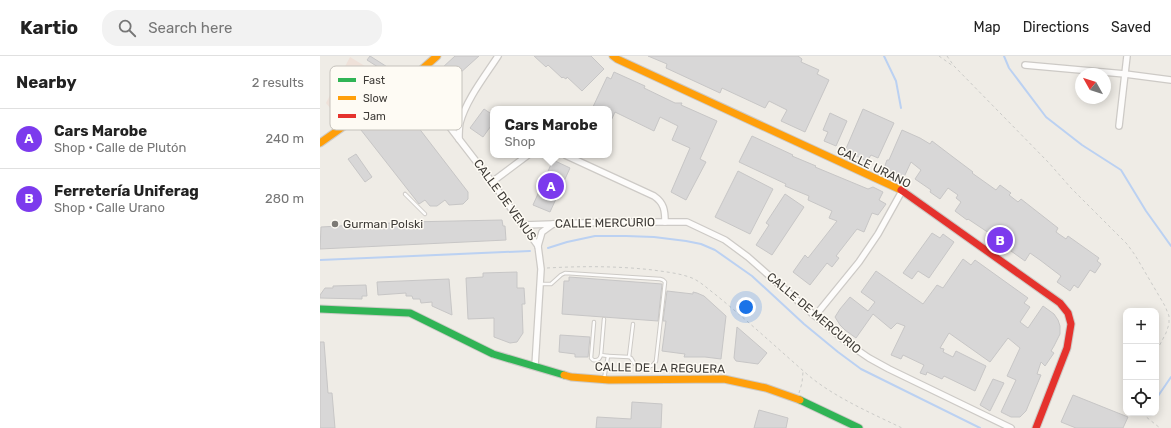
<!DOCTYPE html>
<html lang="en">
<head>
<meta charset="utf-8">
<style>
	:root { --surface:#fff; --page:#f2f2f2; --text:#222; --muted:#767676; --line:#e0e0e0; --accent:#7c3aed }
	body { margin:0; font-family:Rubik,sans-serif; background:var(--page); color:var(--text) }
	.controls { position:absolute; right:12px; bottom:12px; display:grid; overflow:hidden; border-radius:8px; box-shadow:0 2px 10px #0003 }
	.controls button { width:36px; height:36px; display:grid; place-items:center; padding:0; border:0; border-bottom:1px solid var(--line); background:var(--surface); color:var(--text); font:20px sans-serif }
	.compass { position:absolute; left:755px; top:12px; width:36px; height:36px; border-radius:50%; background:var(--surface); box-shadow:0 2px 10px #0003; rotate:309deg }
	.you { position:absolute; left:426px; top:251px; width:14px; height:14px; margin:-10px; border:3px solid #fff; border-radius:50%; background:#1a73e8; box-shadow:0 0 0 6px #1a73e833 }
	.badge { display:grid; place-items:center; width:26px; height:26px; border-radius:50%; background:var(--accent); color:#fff; font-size:13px; font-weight:700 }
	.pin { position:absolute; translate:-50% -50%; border:2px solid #fff; box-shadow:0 1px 4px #0006 }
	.popup { position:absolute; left:170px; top:50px; width:122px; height:52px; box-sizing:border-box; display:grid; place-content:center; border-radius:8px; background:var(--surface); filter:drop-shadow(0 1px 3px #0005); font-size:13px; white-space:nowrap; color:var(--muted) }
	.popup b { font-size:15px; color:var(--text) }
	.popup::after { content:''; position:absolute; left:50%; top:100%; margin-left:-8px; border:8px solid transparent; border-top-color:var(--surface) }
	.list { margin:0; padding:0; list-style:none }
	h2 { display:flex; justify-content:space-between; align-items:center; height:52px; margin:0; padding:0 16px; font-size:17px }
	h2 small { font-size:13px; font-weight:400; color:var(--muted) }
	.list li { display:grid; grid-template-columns:26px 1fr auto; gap:12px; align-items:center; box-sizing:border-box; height:60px; padding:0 16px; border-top:1px solid var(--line) }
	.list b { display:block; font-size:15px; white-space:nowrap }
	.list p { margin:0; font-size:13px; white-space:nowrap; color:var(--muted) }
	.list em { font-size:13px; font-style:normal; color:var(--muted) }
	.icon { flex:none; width:22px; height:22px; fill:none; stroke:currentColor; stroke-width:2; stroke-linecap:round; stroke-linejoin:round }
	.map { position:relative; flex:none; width:851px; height:372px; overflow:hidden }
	header { display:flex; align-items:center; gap:24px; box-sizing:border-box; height:56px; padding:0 20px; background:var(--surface); border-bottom:1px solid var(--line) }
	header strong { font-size:19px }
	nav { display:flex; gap:22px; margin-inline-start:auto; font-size:14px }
	.search { width:280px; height:36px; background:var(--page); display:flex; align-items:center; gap:10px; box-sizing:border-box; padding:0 14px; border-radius:16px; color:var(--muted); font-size:15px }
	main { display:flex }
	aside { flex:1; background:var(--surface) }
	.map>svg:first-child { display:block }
	.commercial { fill:#efe1d9 }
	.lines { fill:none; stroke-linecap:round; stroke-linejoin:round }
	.stream { stroke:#bbd1f2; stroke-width:2 }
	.building { fill:#d8d7d7; stroke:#c7c6c6 }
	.lane-casing { stroke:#cdcac6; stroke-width:4.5 }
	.street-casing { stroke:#cdcac6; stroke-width:8 }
	.fast-casing { stroke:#cdcac6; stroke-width:9 }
	.slow-casing { stroke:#cdcac6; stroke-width:9 }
	.jam-casing { stroke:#cdcac6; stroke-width:9 }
	.path { stroke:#cbcbc8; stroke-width:1; stroke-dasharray:3 3; stroke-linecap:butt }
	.lane { stroke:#fdfcfb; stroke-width:2.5 }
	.street { stroke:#fdfcfb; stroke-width:5.5 }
	.fast { stroke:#30b455; stroke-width:7 }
	.slow { stroke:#ff9f0a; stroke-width:7 }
	.jam { stroke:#e5322d; stroke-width:7 }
	.poi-dot { fill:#7d7a75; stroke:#fefbf4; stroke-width:1.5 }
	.labels { text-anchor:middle; stroke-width:3; stroke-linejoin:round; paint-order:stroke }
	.street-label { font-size:12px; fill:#3f3c38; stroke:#fefbf4 }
	.poi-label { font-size:12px; fill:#3f3c38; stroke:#fefbf4; text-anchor:start }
	.key { fill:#fefbf4; stroke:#c5c2bc; stroke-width:1 }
	.key-label { font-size:11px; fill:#3f3c38 }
</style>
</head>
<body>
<header>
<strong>Kartio</strong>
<div class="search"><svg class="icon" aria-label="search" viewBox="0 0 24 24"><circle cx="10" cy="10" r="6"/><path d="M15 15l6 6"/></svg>Search here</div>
<nav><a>Map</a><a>Directions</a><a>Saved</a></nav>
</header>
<main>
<aside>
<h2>Nearby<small>2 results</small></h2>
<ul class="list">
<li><span class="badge">A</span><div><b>Cars Marobe</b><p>Shop · Calle de Plutón</p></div><em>240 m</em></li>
<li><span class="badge">B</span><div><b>Ferretería Uniferag</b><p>Shop · Calle Urano</p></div><em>280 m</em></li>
</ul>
</aside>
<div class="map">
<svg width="851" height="372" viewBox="0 0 851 372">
	<rect width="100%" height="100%" fill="#efece6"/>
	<polygon class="commercial" points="30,1 71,26 21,65 6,47"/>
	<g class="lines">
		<g class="stream">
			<polyline points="564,0 576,25 581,52"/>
			<polyline points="684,0 689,12 726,61 762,89 801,114 826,155 851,190"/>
			<polyline points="228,192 247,186 275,180 306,180 334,181 366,185 381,188 395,194 432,220 484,268 518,296 541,313 660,372"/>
			<polyline points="0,204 210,195"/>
			<polyline points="836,343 851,321"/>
		</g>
	</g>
	<g class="building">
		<polygon points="50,0 72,14 69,18 47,4"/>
		<polygon points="135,0 159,0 119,36 109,24"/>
		<polygon points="214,0 271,0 284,13 262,35 247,21 246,23 243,21 242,22 228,9 226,11"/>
		<polygon points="328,0 478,0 482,3 481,6 499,14 497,18 509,24 485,76 461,65 467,54 449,45 445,52 402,32 400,37 346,12 347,8"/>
		<polygon points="294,16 325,30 324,32 355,47 362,47 361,49 397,65 380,103 386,106 366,144 351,136 370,92 352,84 358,70 340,61 334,75 295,56 289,69 289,53 272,53 287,21 291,23"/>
		<polygon points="36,37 40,41 25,53 25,54 20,58 16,53"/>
		<polygon points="78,45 148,136 148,143 143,148 129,149 125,144 117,150 110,150 105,144 99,148 41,74"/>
		<polygon points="164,53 173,59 173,67 163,81 150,72"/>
		<polygon points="543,53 574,67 558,102 551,99 547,105 525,95"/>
		<polygon points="510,57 527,65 516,90 504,85 508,76 503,74"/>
		<polygon points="582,74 600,82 610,88 612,85 637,104 653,116 652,117 676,134 680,129 691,137 689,139 698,146 701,143 738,172 736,176 746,183 748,180 779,202 777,205 781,208 775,217 770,214 758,232 754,229 750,235 737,226 741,220 720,204 710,197 705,205 677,185 680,180 671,174 669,177 648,163 647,164 635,155 641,146 636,142 638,139 628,132 620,143 610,136 611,134 595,123 601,114 591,106 584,121 564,112 567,104 569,104"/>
		<polygon points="432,80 473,99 472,100 496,110 495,111 548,133 553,131 563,136 559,144 566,148 558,159 552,157 544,176 537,173 516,200 519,202 512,211 507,207 490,229 473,216 485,199 488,202 517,165 509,162 512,155 488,144 489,140 465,130 466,128 419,106"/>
		<polygon points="36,98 52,121 45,126 28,103"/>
		<polygon points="233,104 250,112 230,156 213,149"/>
		<polygon points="418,115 453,133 430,178 395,161"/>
		<polygon points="465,138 484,151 452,199 436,189 449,169 446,167"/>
		<polygon points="182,164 183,170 185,170 186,184 0,193 1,171 88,166"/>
		<polygon points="612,177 620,182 623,178 634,186 609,222 598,215 592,223 583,217"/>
		<polygon points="643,203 651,209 655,204 708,242 704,247 710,251 700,266 708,272 723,250 734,258 738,264 740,270 740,278 734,290 731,295 734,297 725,310 721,306 717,318 721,319 706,355 700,361 691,361 681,356 696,324 687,320 700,292 688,282 670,306 629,277 620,292 624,293 623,296 633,301 636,295 666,310 655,335 624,320 622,323 607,316 606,319 600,317 604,309 583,299 581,303 571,299 585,270 577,267 571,273 553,258 536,282 525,274 520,269 515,261 520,253 530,241 548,255 555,246 541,236 556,215 603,248 617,229 623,232"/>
		<polygon points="197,216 197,232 204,232 205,248 202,248 203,277 197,286 190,287 174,281 174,262 148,263 146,222 163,221 163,217"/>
		<polygon points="249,221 342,228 338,265 242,258 244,225 249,225"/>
		<polygon points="129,223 132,259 112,250 112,246 101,247 100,243 93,243 92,240 86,240 86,237 58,239 57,226"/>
		<polygon points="46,229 47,240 42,240 42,243 0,242 0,239 5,232 13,232 13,230"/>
		<polygon points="347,235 373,238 373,236 377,237 384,240 406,260 401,303 385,301 364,301 365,298 342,295 346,265 343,265"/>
		<polygon points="417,271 447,297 438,308 416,305 414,302"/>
		<polygon points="240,279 270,281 268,301 255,301 255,298 239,296"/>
		<polygon points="0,286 4,286 8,337 12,337 15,372 0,372"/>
		<polygon points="673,323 684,327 670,355 660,349"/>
		<polygon points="753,339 808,361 803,372 756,372 741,366"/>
		<polygon points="312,346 342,348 341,372 276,372 277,361 311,363"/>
		<polygon points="439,354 468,362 466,372 434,372"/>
	</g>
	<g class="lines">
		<defs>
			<g id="lane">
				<polyline points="85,138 105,158"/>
				<path d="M221,228H231L241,219L245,217L340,223L343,224L345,226L336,305C333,312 325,311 318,311L314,307L311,302L309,301L288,300L284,323"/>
				<polyline points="284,263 281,299 288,300"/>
				<path d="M274,266L271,302L273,304C278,305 280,303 281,299"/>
				<polyline points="309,301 313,268"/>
			</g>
			<g id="street">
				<polyline points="705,9 805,18 851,24"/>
				<polyline points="92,22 172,126 218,190 221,213 215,310"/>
				<polyline points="799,70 807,0"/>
				<path d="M139,83C139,78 139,72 140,67C146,44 165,20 178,0"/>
				<path d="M245,99L334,140C344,147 345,154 345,166"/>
				<polyline points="172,126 208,99"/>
				<polyline points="204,169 291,166 367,166 405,184 428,201 495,260 530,289 549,302 569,313 691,372"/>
				<polyline points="218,190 222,176 233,168"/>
				<polyline points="495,260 539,206 558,178 582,135"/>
			</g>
			<g id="fast">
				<polyline points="0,253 90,257 173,298 244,319"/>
				<polyline points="480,344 539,372"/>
			</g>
			<g id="slow">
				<polyline points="293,0 297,3 581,134"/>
				<polyline points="0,87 92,22 117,0"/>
				<polyline points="244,319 251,321 289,324 404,323 446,332 480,344"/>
			</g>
			<polyline id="jam" points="581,134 740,247 748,257 751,268 747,292 716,372"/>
		</defs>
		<use href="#lane" class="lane-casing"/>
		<use href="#street" class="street-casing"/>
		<use href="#fast" class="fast-casing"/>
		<use href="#slow" class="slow-casing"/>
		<use href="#jam" class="jam-casing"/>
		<g class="path">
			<polyline points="619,0 633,10"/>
			<polyline points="627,0 634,10 729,107 751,132 807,188 815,199 845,250 849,260 849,268 846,277 836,296"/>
			<path d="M227,212C262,210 298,210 333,214C346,216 359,217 372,222C381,226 388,233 396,239C428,265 457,292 488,319C514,341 551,357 582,372"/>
			<polyline points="479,337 482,327 483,316"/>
			<polyline points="823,357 825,360 840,372"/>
		</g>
		<use href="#lane" class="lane"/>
		<use href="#street" class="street"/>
		<use href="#fast" class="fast"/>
		<use href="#slow" class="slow"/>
		<use href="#jam" class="jam"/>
	</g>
	<circle class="poi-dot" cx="15" cy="168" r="4"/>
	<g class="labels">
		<g class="street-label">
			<text transform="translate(554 111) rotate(26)" y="4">CALLE URANO</text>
			<text transform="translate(185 144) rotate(54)" y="4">CALLE DE VENUS</text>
			<text transform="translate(285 167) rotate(-1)" y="4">CALLE MERCURIO</text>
			<text transform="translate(494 257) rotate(40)" y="4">CALLE DE MERCURIO</text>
			<text transform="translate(340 312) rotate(1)" y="4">CALLE DE LA REGUERA</text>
		</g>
		<g class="poi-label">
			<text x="23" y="172">Gurman Polski</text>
		</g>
	</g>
	<rect x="10" y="10" width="132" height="64" rx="6" class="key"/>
	<rect x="18" y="22" width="18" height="4" fill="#30b455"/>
	<rect x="18" y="40" width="18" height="4" fill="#ff9f0a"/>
	<rect x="18" y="58" width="18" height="4" fill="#e5322d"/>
	<g class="key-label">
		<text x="43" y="28">Fast</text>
		<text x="43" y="46">Slow</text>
		<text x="43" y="64">Jam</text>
	</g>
</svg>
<div class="controls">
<button>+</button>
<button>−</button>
<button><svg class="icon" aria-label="locate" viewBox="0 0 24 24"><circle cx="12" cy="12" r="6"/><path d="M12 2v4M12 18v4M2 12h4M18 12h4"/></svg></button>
</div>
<svg class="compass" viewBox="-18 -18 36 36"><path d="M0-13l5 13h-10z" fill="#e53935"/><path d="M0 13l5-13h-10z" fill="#767676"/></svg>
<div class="you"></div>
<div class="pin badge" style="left:231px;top:130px">A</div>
<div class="popup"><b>Cars Marobe</b>Shop</div>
<div class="pin badge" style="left:680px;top:184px">B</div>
</div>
</main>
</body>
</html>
